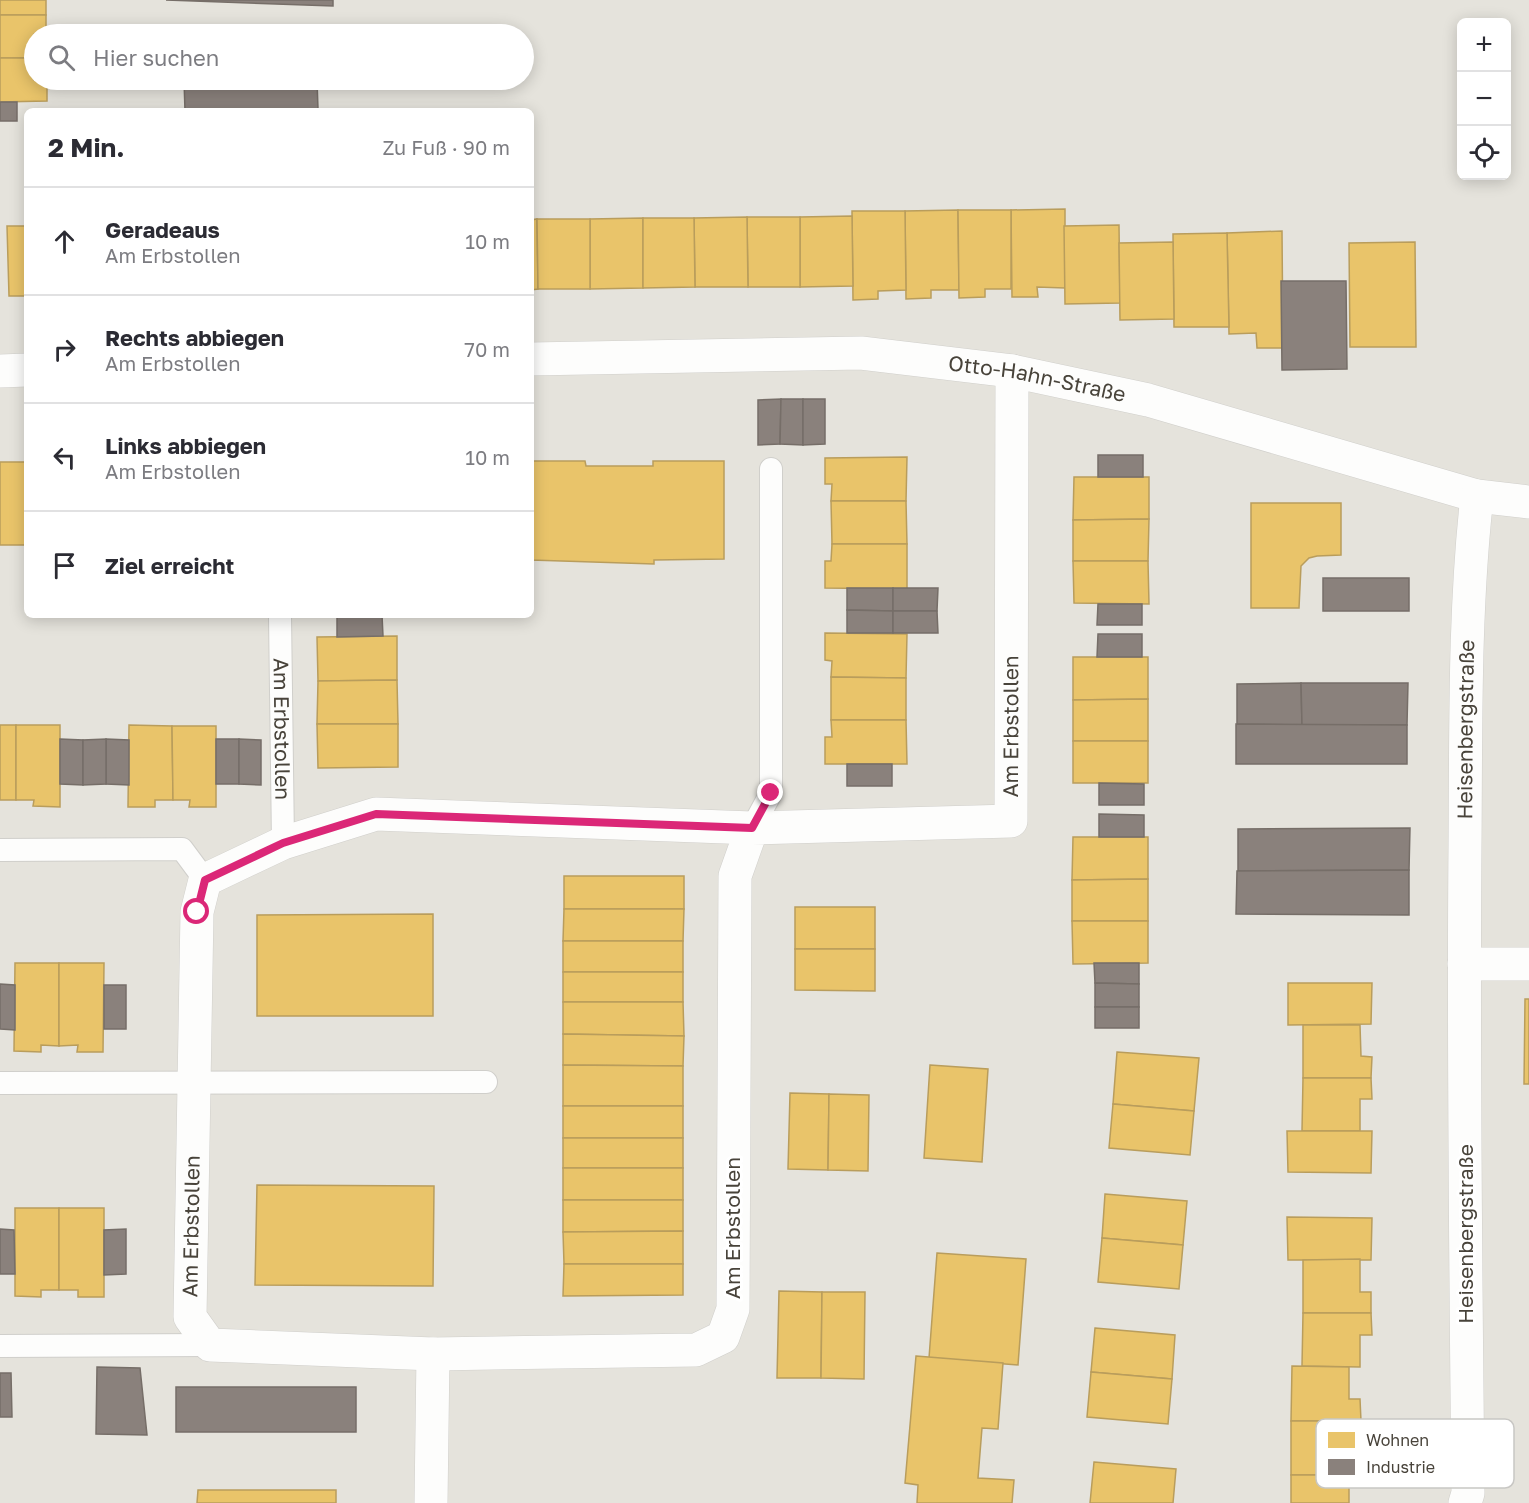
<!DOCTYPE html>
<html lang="de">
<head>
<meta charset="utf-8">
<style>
	:root { --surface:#fff; --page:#f7f7f7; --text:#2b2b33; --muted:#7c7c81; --line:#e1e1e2 }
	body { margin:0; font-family:"Golos Text",sans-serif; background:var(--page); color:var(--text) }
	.controls { position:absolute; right:18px; top:18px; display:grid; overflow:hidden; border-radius:9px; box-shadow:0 3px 15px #0003 }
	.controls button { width:54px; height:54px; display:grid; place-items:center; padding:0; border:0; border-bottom:2px solid var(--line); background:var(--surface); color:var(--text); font:30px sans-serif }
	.stop { position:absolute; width:18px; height:18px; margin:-14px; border:4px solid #db2777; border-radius:50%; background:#fff }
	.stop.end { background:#db2777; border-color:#fff; box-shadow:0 2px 6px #0008 }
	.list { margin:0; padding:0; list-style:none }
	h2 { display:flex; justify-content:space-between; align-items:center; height:78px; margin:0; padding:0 24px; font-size:26px }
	h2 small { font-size:20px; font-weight:400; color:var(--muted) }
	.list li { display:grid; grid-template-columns:39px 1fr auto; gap:18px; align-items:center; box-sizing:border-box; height:108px; padding:0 24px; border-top:2px solid var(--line) }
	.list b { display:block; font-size:22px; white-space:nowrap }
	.list p { margin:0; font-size:20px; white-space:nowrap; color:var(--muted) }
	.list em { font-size:20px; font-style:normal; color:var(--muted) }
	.icon { flex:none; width:33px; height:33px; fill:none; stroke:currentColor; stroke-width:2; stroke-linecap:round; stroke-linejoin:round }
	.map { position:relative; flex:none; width:1529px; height:1503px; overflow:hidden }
	.search { position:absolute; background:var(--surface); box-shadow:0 3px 15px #0003; left:24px; top:24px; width:510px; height:66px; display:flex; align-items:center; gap:15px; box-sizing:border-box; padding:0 21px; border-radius:33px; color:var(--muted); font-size:22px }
	.panel { position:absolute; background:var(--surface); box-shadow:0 3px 15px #0003; left:24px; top:108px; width:510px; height:510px; border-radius:9px }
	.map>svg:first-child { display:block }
	.residential { fill:#e5e3dc; fill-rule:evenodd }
	.homes { fill:#e9c46a; stroke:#b99d5c; stroke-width:1.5 }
	.industry { fill:#8a817c; stroke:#766e68; stroke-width:1.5 }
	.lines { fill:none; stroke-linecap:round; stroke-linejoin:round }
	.service-casing { stroke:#d0cfcb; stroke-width:24 }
	.minor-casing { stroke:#d0cfcb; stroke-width:34 }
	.service { stroke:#fdfdfc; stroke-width:22 }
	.minor { stroke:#fdfdfc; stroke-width:33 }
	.route { stroke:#db2777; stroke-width:8 }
	.labels { text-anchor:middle; stroke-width:6; stroke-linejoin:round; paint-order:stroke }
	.street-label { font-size:21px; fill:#48433a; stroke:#fff }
	.key { fill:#fff; stroke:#c8c7c4; stroke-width:1.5 }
	.key-label { font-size:16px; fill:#48433a }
</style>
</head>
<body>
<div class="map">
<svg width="1529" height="1503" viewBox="0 0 1529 1503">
	<rect width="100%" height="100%" fill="#f2f1ee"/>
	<path class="residential" d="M0,0H1529V1503H0ZM1462,22H1506V176H1462ZM34,34H524V80H34ZM27,111H531V615H27Z"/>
	<g class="homes">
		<rect x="0" y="0" width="46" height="15"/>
		<polygon points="0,15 46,15 46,34 34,34 34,58 0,58"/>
		<polygon points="0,58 34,58 34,80 47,80 47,101 0,102"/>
		<polygon points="1065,209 1065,288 1037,287 1038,297 1012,297 1011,210"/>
		<polygon points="958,210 959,290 931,290 931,298 906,299 905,211"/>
		<polygon points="958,210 1011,210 1011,289 985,289 985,297 959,298"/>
		<polygon points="852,211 905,211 906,290 878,291 878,299 853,300"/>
		<polygon points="852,216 853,286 800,287 800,217"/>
		<polygon points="747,217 800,217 800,287 748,287"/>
		<polygon points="747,217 748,287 695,287 694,218"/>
		<polygon points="643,218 643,288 590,289 590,219"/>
		<polygon points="643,218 694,218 695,287 643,288"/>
		<polygon points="537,219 538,289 531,290 531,220"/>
		<polygon points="537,219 590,219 590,289 538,289"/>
		<polygon points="1119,225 1120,303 1065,304 1064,226"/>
		<polygon points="7,226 27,226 27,296 9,296"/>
		<polygon points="1282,231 1283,348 1257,348 1256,333 1229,334 1227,233"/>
		<polygon points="1227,233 1229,327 1174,327 1173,234"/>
		<polygon points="1173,242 1174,319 1120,320 1119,243"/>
		<polygon points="1415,242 1416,347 1350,347 1349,243"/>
		<polygon points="907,457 906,501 831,501 832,484 825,484 825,458"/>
		<polygon points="531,461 585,461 586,466 653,466 653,461 724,461 724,559 654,560 654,564 531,560"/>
		<rect x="0" y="462" width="26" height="83"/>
		<rect x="26" y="462" width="1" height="83"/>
		<polygon points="1074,477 1149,477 1149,519 1073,520"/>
		<polygon points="831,501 906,501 907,544 832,544"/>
		<polygon points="1251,503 1341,503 1341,555 1317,556 1309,558 1301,566 1299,608 1251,608"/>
		<polygon points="1149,519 1148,561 1073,561 1073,520"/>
		<polygon points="832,544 907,544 907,589 825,588 825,561 831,561"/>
		<polygon points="1073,561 1148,561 1149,604 1074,603"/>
		<polygon points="825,633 907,634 906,678 831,677 832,661 825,660"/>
		<polygon points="397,636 397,680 318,681 317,637"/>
		<polygon points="1073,657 1148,657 1148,699 1073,700"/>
		<polygon points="831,677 906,678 906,720 831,720"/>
		<polygon points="397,680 398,724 317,724 318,681"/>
		<polygon points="1148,699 1148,741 1073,741 1073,700"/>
		<polygon points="831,720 906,720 907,764 825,764 825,737 832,737"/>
		<polygon points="317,724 398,724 398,767 318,768"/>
		<rect x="0" y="725" width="16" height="75"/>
		<polygon points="16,725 60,725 60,807 33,806 34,800 16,800"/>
		<polygon points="129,725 172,726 173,800 155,800 155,807 128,807"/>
		<polygon points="172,726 216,726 216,807 189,807 190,800 173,800"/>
		<rect x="1073" y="741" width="75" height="42"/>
		<polygon points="1073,837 1148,837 1148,879 1072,880"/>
		<rect x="564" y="876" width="120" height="33"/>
		<polygon points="1148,879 1148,921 1072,921 1072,880"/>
		<rect x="795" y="907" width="80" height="42"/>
		<polygon points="564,909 684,909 683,941 563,941"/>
		<polygon points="433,914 433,1016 257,1016 257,915"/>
		<polygon points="1072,921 1148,921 1148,963 1073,964"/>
		<rect x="563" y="941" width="120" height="31"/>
		<polygon points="795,949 875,949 875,991 795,990"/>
		<polygon points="15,963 59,963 59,1046 41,1045 41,1052 14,1051"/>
		<polygon points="59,963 104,963 103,1052 77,1052 78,1045 59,1046"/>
		<rect x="563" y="972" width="120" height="30"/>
		<polygon points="1288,983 1372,983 1371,1024 1288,1025"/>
		<polygon points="1525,999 1529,999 1529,1084 1524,1084"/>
		<polygon points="563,1002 683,1002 684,1036 563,1034"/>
		<polygon points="1303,1025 1360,1025 1361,1056 1372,1057 1371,1078 1303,1078"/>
		<polygon points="563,1034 684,1036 683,1066 563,1065"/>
		<polygon points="1117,1052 1199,1058 1194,1111 1113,1104"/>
		<polygon points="563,1065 683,1066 683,1106 563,1106"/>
		<polygon points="930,1065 988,1069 982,1162 924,1158"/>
		<polygon points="1303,1078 1371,1078 1372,1099 1360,1099 1360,1131 1302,1131"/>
		<polygon points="790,1093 829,1094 828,1170 788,1169"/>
		<polygon points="829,1094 869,1095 868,1171 828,1170"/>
		<polygon points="1113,1104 1194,1111 1190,1155 1109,1148"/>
		<rect x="563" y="1106" width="120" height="32"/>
		<polygon points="1287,1131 1372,1131 1371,1173 1288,1172"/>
		<rect x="563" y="1138" width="120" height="30"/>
		<rect x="563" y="1168" width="120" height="32"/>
		<polygon points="257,1185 434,1186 433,1286 255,1285"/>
		<polygon points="1105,1194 1187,1201 1183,1245 1102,1238"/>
		<polygon points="563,1200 683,1200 683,1231 563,1232"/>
		<polygon points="15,1208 59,1208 59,1290 41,1290 41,1297 15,1296"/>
		<polygon points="59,1208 104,1208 104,1297 78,1297 78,1290 59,1290"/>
		<polygon points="1287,1217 1372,1218 1371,1260 1288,1260"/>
		<polygon points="683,1231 683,1264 564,1264 563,1232"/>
		<polygon points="1102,1238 1183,1245 1179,1289 1098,1282"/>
		<polygon points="937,1253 1026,1259 1018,1365 929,1358"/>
		<polygon points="1360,1259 1360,1292 1371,1292 1371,1313 1303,1313 1303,1260"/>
		<polygon points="564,1264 683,1264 683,1295 563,1296"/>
		<polygon points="779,1291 822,1292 821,1378 777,1378"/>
		<polygon points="822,1292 865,1292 864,1379 821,1378"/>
		<polygon points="1303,1313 1371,1313 1372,1335 1360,1335 1360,1367 1302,1366"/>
		<polygon points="1095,1328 1175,1335 1172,1379 1091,1372"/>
		<polygon points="916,1356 1003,1363 998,1429 982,1428 978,1478 1014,1480 1012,1503 917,1503 918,1485 905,1483"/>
		<polygon points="1292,1366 1349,1367 1349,1399 1360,1399 1361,1421 1291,1421"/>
		<polygon points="1091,1372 1172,1379 1168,1424 1087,1417"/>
		<polygon points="1291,1421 1361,1421 1360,1442 1350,1442 1349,1475 1291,1475"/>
		<polygon points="1094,1462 1176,1469 1173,1503 1090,1503"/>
		<rect x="1291" y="1475" width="58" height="28"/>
		<polygon points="198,1490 336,1490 336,1503 197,1503"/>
	</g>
	<g class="industry">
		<polygon points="166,0 333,0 333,6"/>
		<polygon points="184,80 317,80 318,109 185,111"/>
		<rect x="0" y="102" width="17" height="19"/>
		<polygon points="1281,281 1346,281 1347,369 1282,370"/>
		<polygon points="781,399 780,444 758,445 758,400"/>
		<polygon points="781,399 803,399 803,445 780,444"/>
		<polygon points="803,399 825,399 825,444 803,445"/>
		<rect x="1098" y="455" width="45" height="22"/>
		<rect x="1323" y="578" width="86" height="33"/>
		<polygon points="847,588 893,588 893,611 847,610"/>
		<polygon points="893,588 938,588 937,611 893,611"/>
		<polygon points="1098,604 1142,604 1142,625 1097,625"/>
		<polygon points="847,610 893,611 893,633 847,633"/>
		<polygon points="893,611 937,611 938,633 893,633"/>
		<polygon points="337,615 382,615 383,636 337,637"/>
		<polygon points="1098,634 1142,634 1142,657 1097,657"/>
		<polygon points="1301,683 1302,725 1237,724 1237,684"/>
		<polygon points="1301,683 1408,683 1407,725 1302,725"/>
		<polygon points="1236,724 1407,725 1407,764 1236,764"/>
		<polygon points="60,739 83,740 83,785 60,784"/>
		<polygon points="106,739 129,740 129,785 106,784"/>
		<polygon points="106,739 106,784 83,785 83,740"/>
		<rect x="216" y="739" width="23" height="45"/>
		<polygon points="239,739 261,740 261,785 239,784"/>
		<rect x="847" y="764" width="45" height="22"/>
		<polygon points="1099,783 1144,784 1144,805 1099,805"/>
		<polygon points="1099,814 1144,815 1144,837 1099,837"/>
		<polygon points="1410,828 1409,870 1238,871 1238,829"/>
		<polygon points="1409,870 1409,915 1236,914 1237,871"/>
		<polygon points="1094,963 1139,963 1139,984 1095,983"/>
		<polygon points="1095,983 1139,984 1139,1007 1095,1007"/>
		<polygon points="0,984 15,985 15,1030 0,1029"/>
		<rect x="104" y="985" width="22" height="44"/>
		<rect x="1095" y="1007" width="44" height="21"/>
		<polygon points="0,1229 14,1230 15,1274 0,1274"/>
		<polygon points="126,1229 126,1274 104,1275 104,1230"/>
		<polygon points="97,1367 140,1368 147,1435 96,1434"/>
		<polygon points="0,1373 11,1373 12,1417 0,1417"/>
		<rect x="176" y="1387" width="180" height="45"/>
	</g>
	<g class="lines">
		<defs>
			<g id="service">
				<path id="s1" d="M280,615L283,843"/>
				<polyline points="752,828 771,793 771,469"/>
				<polyline points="0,850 182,849 205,880"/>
				<polyline points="0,1083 486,1082"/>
				<polyline points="0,1346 210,1345"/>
			</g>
			<g id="minor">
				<path id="s2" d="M531,359L861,353L1012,371L1148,400L1477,496L1529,502"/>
				<polyline points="0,371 27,370"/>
				<path id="s3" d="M752,828L735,876L733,1309L723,1337L696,1350L433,1354L210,1345L190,1317L197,912L205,880L283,843L376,814L752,828L1011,821L1012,371"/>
				<polyline points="1464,964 1529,964"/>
				<polyline points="431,1503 433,1354"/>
				<path id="s4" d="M1465,1503L1468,1493C1466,1278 1463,1062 1465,847C1466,730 1464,612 1477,496"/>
			</g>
		</defs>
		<use href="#service" class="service-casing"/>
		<use href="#minor" class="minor-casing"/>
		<use href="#service" class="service"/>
		<use href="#minor" class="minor"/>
	</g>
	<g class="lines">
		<polyline class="route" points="197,912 205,880 283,843 376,814 752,828 771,793"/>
	</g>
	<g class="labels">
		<g class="street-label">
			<text dy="7" stroke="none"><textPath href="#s2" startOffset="508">Otto-Hahn-Straße</textPath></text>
			<text dy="7" stroke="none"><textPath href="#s3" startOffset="2416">Am Erbstollen</textPath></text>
			<text dy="7" stroke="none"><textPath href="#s1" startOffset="114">Am Erbstollen</textPath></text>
			<text dy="7" stroke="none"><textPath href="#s4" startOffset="774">Heisenbergstraße</textPath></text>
			<text dy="7" stroke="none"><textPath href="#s3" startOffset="1155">Am Erbstollen</textPath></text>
			<text transform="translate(733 1228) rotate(-90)" y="7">Am Erbstollen</text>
			<text transform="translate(1466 1234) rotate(-90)" y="7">Heisenbergstraße</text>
		</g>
	</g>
	<rect x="1316" y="1419" width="198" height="69" rx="9" class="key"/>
	<rect x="1328" y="1432" width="27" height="16" fill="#e9c46a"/>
	<rect x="1328" y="1459" width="27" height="16" fill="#8a817c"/>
	<g class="key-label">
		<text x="1366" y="1446">Wohnen</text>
		<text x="1366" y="1473">Industrie</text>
	</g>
</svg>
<div class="controls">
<button>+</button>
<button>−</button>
<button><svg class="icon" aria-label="locate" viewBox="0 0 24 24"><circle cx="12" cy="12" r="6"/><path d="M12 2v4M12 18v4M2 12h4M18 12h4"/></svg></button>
</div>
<div class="stop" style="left:197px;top:912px"></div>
<div class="stop end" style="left:771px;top:793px"></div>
<div class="search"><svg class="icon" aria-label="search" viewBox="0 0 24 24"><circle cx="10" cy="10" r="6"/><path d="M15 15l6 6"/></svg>Hier suchen</div>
<section class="panel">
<h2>2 Min.<small>Zu Fuß · 90 m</small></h2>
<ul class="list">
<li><svg class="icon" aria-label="ahead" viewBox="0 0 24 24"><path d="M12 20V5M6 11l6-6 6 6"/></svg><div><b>Geradeaus</b><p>Am Erbstollen</p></div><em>10 m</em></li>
<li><svg class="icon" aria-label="right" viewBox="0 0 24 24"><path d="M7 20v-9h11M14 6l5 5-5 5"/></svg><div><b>Rechts abbiegen</b><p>Am Erbstollen</p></div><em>70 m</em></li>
<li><svg class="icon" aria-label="left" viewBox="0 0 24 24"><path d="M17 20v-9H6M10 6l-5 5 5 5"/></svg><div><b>Links abbiegen</b><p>Am Erbstollen</p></div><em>10 m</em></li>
<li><svg class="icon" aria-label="arrive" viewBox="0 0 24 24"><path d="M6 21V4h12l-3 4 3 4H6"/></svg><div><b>Ziel erreicht</b></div></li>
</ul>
</section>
</div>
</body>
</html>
